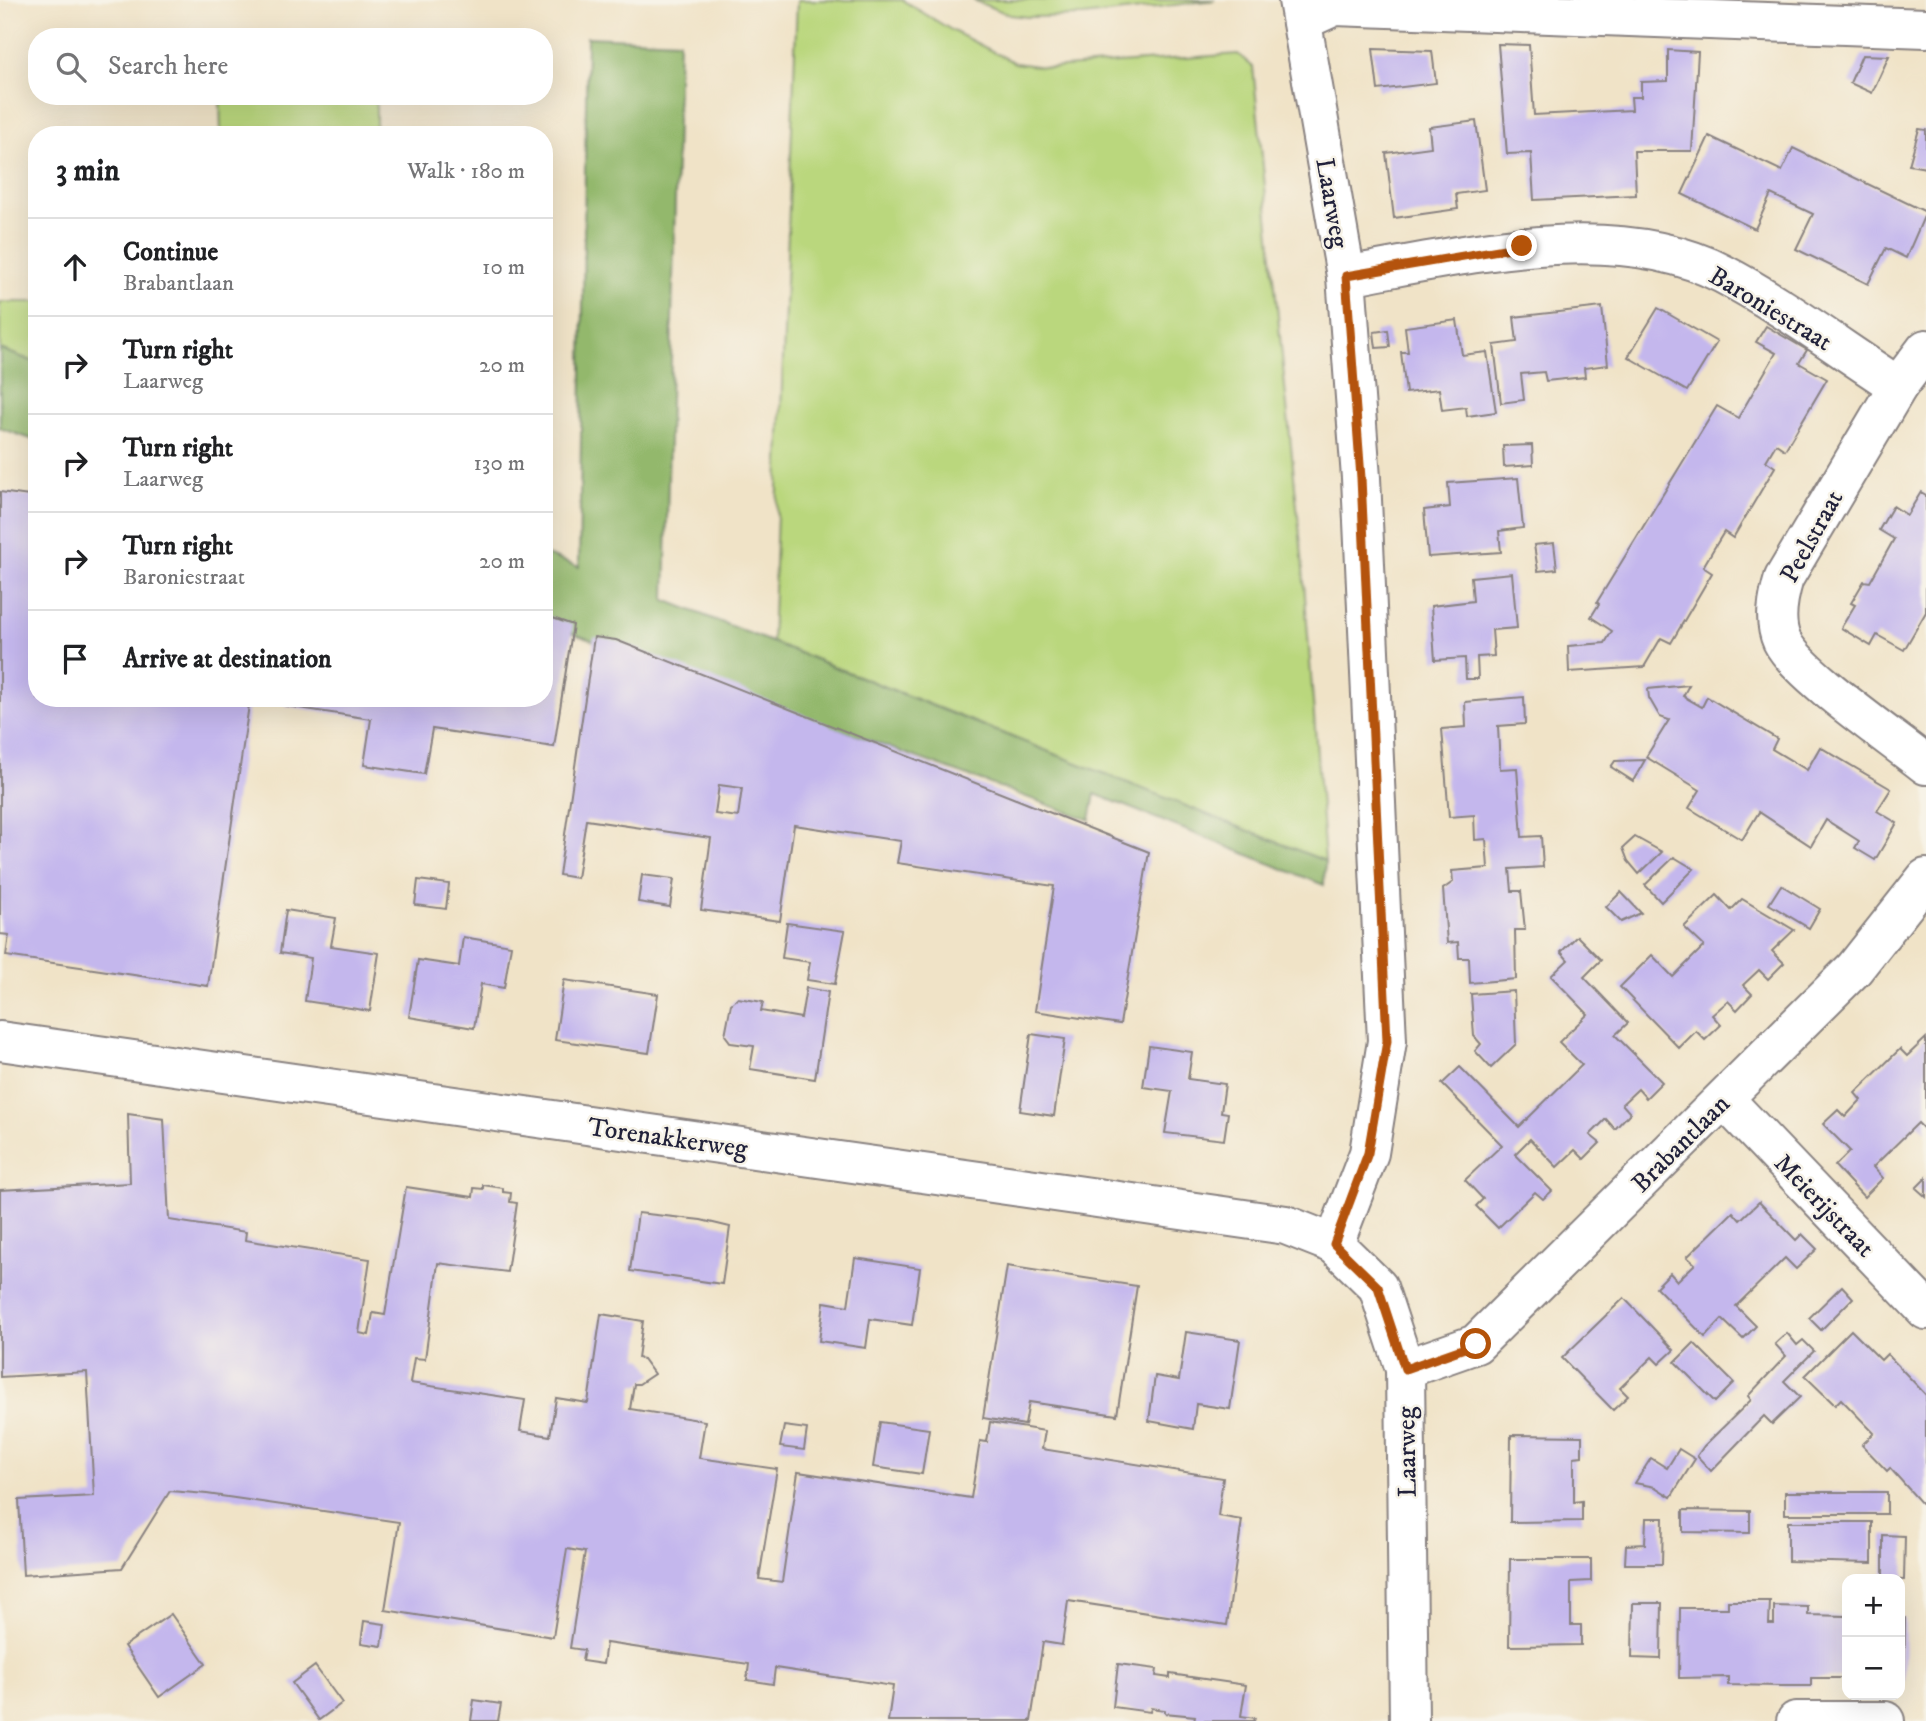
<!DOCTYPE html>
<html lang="en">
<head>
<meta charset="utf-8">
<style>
	:root { --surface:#fff; --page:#f2f2f2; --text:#202124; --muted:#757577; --line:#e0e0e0 }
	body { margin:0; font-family:"IM FELL DW Pica",serif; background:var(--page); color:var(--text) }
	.controls { position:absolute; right:21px; bottom:21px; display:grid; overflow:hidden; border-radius:14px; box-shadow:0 7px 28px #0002 }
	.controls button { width:63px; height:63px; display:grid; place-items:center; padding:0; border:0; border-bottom:2px solid var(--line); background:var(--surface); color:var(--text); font:35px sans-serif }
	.stop { position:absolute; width:21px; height:21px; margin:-16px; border:5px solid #b45309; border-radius:50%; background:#fff }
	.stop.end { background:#b45309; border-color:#fff; box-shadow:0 2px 7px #0008 }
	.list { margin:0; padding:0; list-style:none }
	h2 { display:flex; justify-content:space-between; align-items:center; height:91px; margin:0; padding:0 28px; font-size:30px }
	h2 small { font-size:23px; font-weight:400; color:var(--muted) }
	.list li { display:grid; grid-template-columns:46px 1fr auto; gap:21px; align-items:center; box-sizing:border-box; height:98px; padding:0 28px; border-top:2px solid var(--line) }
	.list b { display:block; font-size:26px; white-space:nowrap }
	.list p { margin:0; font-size:23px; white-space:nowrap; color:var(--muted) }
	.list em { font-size:23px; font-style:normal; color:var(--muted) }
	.icon { flex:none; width:38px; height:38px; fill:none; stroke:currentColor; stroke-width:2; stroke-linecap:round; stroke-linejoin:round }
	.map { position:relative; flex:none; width:1926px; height:1721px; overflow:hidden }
	.search { position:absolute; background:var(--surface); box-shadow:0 7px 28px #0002; left:28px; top:28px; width:525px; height:77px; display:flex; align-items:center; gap:18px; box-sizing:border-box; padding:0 24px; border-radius:28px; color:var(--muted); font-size:26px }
	.panel { position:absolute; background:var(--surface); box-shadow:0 7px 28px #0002; left:28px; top:126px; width:525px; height:581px; border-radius:28px }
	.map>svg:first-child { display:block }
	.green { fill:#bad77d; stroke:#6e7c5c; stroke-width:2 }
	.forest { fill:#93b86c; stroke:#5a6d54; stroke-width:2 }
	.building { fill:#c4b7ed; fill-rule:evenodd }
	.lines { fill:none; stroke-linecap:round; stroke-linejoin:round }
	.minor-casing { stroke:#898281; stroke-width:42 }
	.minor { stroke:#fff; stroke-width:38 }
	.route { stroke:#b45309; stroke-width:9 }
	.labels { text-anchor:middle; stroke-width:5; stroke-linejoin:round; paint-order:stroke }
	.street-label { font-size:26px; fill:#22223b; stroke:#f7f3e8 }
</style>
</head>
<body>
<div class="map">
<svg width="1926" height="1721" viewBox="0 0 1926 1721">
	<rect width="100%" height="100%" fill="#f7f3e8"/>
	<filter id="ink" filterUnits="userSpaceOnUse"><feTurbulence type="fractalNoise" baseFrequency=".0143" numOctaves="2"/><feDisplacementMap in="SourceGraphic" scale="14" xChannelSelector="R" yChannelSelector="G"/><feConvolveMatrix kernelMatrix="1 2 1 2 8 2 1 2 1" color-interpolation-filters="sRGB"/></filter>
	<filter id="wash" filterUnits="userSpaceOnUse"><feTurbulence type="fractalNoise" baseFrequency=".00686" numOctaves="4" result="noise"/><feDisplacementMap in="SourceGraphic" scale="28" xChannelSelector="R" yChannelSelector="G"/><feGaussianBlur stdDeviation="1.57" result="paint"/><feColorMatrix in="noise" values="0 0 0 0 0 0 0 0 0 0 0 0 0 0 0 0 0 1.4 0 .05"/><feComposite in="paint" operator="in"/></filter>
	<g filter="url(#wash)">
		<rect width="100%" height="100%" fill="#f0e3c7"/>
		<g class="green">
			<polygon points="797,0 902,0 953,31 1015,63 1051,68 1238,54 1253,67 1302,556 1325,861 772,642"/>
			<polygon points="973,0 1215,0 1083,16 1028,17 1010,15"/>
			<polygon points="220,96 376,96 376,135 221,135"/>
			<polygon points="0,302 37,302 37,363 0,349"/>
		</g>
		<g class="forest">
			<polygon points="587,37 679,41 665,600 1325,861 1324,885 1095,794 1090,820 544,623 544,554 579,567"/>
			<polygon points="0,349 37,363 37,441 0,428"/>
		</g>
		<g id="blocks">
			<g class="building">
				<polygon points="1498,44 1529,45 1534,115 1632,110 1631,97 1641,97 1641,82 1668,81 1668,50 1698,52 1692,151 1634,151 1636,195 1534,200 1531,153 1507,154"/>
				<polygon points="1373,49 1432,51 1436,83 1378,90"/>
				<polygon points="1862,55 1889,56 1872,93 1850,83"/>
				<polygon points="1476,121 1485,190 1456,194 1458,209 1394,218 1386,153 1431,147 1429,127"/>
				<polygon points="1919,129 1926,130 1926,168 1909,165"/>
				<polygon points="1709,136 1782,171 1793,148 1926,212 1906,258 1886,248 1868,284 1796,249 1813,214 1771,194 1755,229 1682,194"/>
				<polygon points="1602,307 1608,365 1584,368 1585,377 1565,379 1546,381 1544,372 1521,374 1524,400 1501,403 1494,345 1517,342 1514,317"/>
				<polygon points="1658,308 1717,342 1687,391 1628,357"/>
				<polygon points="1457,320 1462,355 1487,352 1496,412 1467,416 1466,407 1442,410 1439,389 1406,393 1401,352 1408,352 1405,327"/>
				<polygon points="1766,326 1807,350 1799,363 1827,379 1785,450 1776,444 1766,461 1775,467 1733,538 1724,532 1713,550 1703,567 1712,573 1671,643 1661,638 1644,667 1569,672 1568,646 1605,643 1612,631 1591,617 1599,604 1597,602 1717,406 1738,418 1776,353 1756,342"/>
				<polygon points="1388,330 1390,347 1376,348 1374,332"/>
				<polygon points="1532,445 1533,465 1504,467 1503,446"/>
				<polygon points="1518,478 1523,528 1499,531 1501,552 1428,557 1424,510 1450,507 1448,483"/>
				<polygon points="0,492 37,497 37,698 250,698 208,986 6,956 9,935 0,934"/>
				<polygon points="1921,492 1926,495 1926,612 1904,650 1877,635 1871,646 1841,628 1855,605 1851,603 1864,581 1870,582 1894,539 1879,530 1893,506 1907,515"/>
				<polygon points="1554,543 1557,569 1538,571 1534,545"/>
				<polygon points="1512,573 1517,628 1492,630 1494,656 1477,657 1478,679 1466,679 1465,658 1435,660 1431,606 1473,601 1471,577"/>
				<polygon points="544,615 573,625 554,747 432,729 424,774 364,765 371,719 286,706 287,698 544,698"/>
				<path d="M594,637L616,640L1149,852L1120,1024L1035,1011L1054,886L897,863L901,841L794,825L780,921L701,910L711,838L586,820L577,878L559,875ZM719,785L742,788L738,817L715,814Z"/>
				<polygon points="1689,685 1683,696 1702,707 1707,697 1777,739 1772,749 1807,770 1820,747 1891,789 1877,811 1897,823 1875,860 1855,848 1859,841 1826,820 1811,846 1759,812 1742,840 1689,808 1700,790 1646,757 1669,720 1660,717 1649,698 1648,689"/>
				<polygon points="1524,697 1525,724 1498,726 1500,769 1517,768 1522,837 1541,836 1543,867 1510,869 1512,891 1521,891 1525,930 1515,930 1516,979 1470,983 1469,958 1459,958 1458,942 1447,943 1443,889 1453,882 1452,871 1488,868 1486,839 1475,840 1474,815 1449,817 1442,729 1466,727 1465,702"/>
				<polygon points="1645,760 1633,781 1611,767 1615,761"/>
				<polygon points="1635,837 1662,852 1639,874 1628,861 1623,848"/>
				<polygon points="1674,857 1694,869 1661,902 1645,885"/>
				<polygon points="642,875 674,879 670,907 638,902"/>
				<polygon points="418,880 449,884 446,909 415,905"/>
				<polygon points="1781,885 1820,909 1809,928 1769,904"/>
				<polygon points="1621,892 1641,913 1621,922 1606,907"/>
				<polygon points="1717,895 1731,910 1742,899 1794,930 1772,951 1784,963 1768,979 1759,970 1743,985 1752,994 1737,1010 1728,1001 1712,1015 1721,1025 1705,1040 1696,1031 1679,1048 1620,987 1652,955 1673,977 1704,946 1684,927"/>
				<polygon points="286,910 336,918 331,946 379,953 370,1011 305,1001 311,958 280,953"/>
				<polygon points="787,923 845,931 835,984 807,980 810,962 782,958"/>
				<polygon points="1577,936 1601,960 1584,977 1628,1023 1615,1035 1662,1082 1646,1098 1638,1089 1622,1104 1630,1113 1615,1129 1606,1119 1590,1135 1600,1143 1584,1159 1575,1150 1557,1167 1530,1139 1515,1154 1552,1191 1543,1199 1535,1192 1498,1228 1476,1206 1483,1199 1465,1180 1502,1145 1442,1084 1460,1067 1519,1127 1582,1065 1559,1042 1588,1014 1551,976 1568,960 1561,952"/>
				<polygon points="463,937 511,945 504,988 481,984 474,1028 409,1017 418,960 459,966"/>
				<polygon points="564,980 658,994 649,1053 555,1040"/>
				<polygon points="806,988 828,992 815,1079 750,1069 754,1046 731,1043 725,1035 731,1004 738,998 763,1002 761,1011 801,1018"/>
				<polygon points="1514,991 1516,1044 1491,1068 1475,1051 1481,1044 1474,1036 1471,994"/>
				<polygon points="1031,1034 1065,1039 1054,1116 1020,1111"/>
				<polygon points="1926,1038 1926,1131 1918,1123 1873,1167 1883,1178 1864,1197 1835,1166 1850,1151 1823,1124 1838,1110 1845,1117 1861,1100 1855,1093 1900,1049 1907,1056"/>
				<polygon points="1149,1046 1192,1052 1188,1079 1225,1084 1221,1112 1228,1113 1224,1140 1165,1133 1172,1091 1143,1087"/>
				<polygon points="128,1114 164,1119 169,1220 246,1232 245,1240 370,1259 359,1333 369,1335 373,1313 385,1315 406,1187 473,1197 474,1188 483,1189 483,1185 503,1188 503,1192 511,1193 510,1202 517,1203 507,1272 438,1263 425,1359 414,1358 410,1383 525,1400 520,1431 550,1436 556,1398 588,1403 601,1314 643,1321 638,1358 643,1359 654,1374 639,1384 634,1384 630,1409 705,1421 699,1458 777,1469 759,1579 782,1582 798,1472 971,1498 980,1441 987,1442 990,1422 1045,1431 1042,1449 1223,1478 1218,1516 1242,1520 1227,1625 1068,1601 1062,1645 1043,1642 1031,1721 888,1721 893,1686 775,1668 773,1684 747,1680 749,1664 606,1643 603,1664 582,1661 584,1650 570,1648 585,1552 567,1549 553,1637 385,1610 399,1522 207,1494 170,1491 122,1568 23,1575 19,1500 94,1496 87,1372 0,1377 0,1190 130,1183"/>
				<polygon points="1926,1178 1926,1197 1916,1188"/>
				<polygon points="1759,1202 1796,1240 1802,1234 1817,1249 1796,1269 1785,1258 1736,1306 1756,1326 1743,1339 1722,1319 1705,1337 1656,1287 1670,1273 1677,1281 1695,1264 1687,1257 1733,1212 1740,1220"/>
				<polygon points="638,1213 701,1220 730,1227 722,1284 630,1271"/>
				<polygon points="855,1258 920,1268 912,1325 870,1319 866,1348 819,1341 824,1302 848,1306"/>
				<polygon points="1007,1266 1137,1286 1117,1415 1029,1402 1025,1425 983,1418"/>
				<polygon points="1842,1286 1853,1298 1821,1330 1809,1318"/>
				<polygon points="1624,1298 1674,1350 1659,1364 1652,1357 1620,1388 1628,1396 1613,1410 1562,1358"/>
				<polygon points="1851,1330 1881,1360 1887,1354 1926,1395 1926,1499 1922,1504 1890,1468 1887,1471 1862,1445 1874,1433 1841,1399 1835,1405 1805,1376"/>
				<polygon points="1186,1332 1240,1340 1230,1409 1196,1404 1193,1429 1149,1421 1155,1376 1179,1380"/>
				<polygon points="1787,1333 1797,1345 1803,1340 1814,1351 1784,1381 1800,1397 1772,1424 1764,1416 1711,1471 1697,1456 1704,1446 1751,1400 1748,1396 1786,1356 1775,1344"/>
				<polygon points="1694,1343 1734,1383 1715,1402 1675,1362"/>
				<polygon points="880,1422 929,1429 922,1474 873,1467"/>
				<polygon points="784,1426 807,1429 804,1450 780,1447"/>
				<polygon points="1511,1435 1582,1436 1582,1456 1574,1457 1574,1502 1582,1501 1582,1521 1510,1522"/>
				<polygon points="1679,1449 1695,1459 1671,1497 1655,1487 1635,1483 1651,1458 1667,1468"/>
				<rect x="1785" y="1492" width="102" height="22"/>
				<polygon points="1683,1510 1750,1511 1750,1533 1683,1532"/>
				<polygon points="1646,1518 1663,1518 1662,1564 1625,1564 1626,1545 1645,1544"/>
				<polygon points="1788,1522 1872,1522 1872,1563 1788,1561"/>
				<polygon points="1883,1535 1905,1536 1904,1580 1883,1579"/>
				<polygon points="1510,1559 1591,1559 1591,1581 1571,1582 1571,1625 1581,1625 1581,1645 1509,1646"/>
				<polygon points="1728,1601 1770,1601 1769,1624 1774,1624 1774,1606 1808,1607 1808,1615 1847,1616 1847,1678 1811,1678 1811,1686 1782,1686 1728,1685 1728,1677 1679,1678 1680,1608 1728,1608"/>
				<polygon points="1633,1603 1662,1603 1661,1659 1632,1658"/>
				<polygon points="171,1614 206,1664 159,1697 124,1646"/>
				<polygon points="1900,1617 1905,1618 1904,1682 1900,1682"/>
				<polygon points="364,1621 385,1624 382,1646 361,1643"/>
				<polygon points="1118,1664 1157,1669 1156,1676 1170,1678 1170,1674 1246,1685 1241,1716 1255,1718 1254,1721 1194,1721 1195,1716 1165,1713 1165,1710 1151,1708 1150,1712 1113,1707"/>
				<polygon points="315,1666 342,1703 319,1720 292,1683"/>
				<polygon points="474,1700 501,1704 498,1721 471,1721"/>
			</g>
		</g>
	</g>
	<g filter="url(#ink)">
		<use href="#blocks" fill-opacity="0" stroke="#898281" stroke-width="2"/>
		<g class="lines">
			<defs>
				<g id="minor">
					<polyline points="1298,0 1346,276 1361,478 1387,1041 1369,1153 1334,1244 1378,1287 1405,1369 1409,1721"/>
					<polyline points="1302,21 1335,6 1926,28"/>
					<path d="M1346,276C1461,256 1614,217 1723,274C1781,304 1842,350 1898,386"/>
					<path d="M1926,349L1898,386L1784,578C1778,598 1773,621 1782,641C1797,673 1894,739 1926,765"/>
					<polyline points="0,1041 1286,1225 1334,1244"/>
					<polyline points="1725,1100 1926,1310"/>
					<polyline points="1405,1369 1476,1344 1854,969 1926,878"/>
					<polyline points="1796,1721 1885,1721"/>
				</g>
			</defs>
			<use href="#minor" class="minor-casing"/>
			<use href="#minor" class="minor"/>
		</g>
	</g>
	<g class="lines" filter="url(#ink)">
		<polyline class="route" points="1476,1344 1405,1369 1378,1287 1334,1244 1368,1153 1387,1041 1361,478 1346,276 1522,246"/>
	</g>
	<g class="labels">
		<g class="street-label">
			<text transform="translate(1333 203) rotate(80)" y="9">Laarweg</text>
			<text transform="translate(1771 308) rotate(31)" y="9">Baroniestraat</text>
			<text transform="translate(1811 536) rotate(-61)" y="9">Peelstraat</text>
			<text transform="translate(668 1137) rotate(8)" y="9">Torenakkerweg</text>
			<text transform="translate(1680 1143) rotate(-45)" y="9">Brabantlaan</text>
			<text transform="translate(1825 1205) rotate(46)" y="9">Meierijstraat</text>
			<text transform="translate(1406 1452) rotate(-91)" y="9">Laarweg</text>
		</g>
	</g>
</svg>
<div class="controls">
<button>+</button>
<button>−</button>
</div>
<div class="stop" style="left:1476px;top:1344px"></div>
<div class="stop end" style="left:1522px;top:246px"></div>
<div class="search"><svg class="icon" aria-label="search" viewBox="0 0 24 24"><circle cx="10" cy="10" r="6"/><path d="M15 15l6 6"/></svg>Search here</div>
<section class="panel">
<h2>3 min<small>Walk · 180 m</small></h2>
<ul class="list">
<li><svg class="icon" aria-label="ahead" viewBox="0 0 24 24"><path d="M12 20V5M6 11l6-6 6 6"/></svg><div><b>Continue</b><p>Brabantlaan</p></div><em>10 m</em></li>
<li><svg class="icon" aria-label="right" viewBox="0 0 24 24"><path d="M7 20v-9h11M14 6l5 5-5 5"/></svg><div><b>Turn right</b><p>Laarweg</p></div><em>20 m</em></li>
<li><svg class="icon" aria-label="right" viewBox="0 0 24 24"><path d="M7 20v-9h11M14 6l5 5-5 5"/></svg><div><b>Turn right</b><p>Laarweg</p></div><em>130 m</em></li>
<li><svg class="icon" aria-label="right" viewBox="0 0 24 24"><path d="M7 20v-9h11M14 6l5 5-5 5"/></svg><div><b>Turn right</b><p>Baroniestraat</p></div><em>20 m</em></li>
<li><svg class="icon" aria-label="arrive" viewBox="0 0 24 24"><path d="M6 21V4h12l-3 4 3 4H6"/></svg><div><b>Arrive at destination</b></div></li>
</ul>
</section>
</div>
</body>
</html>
